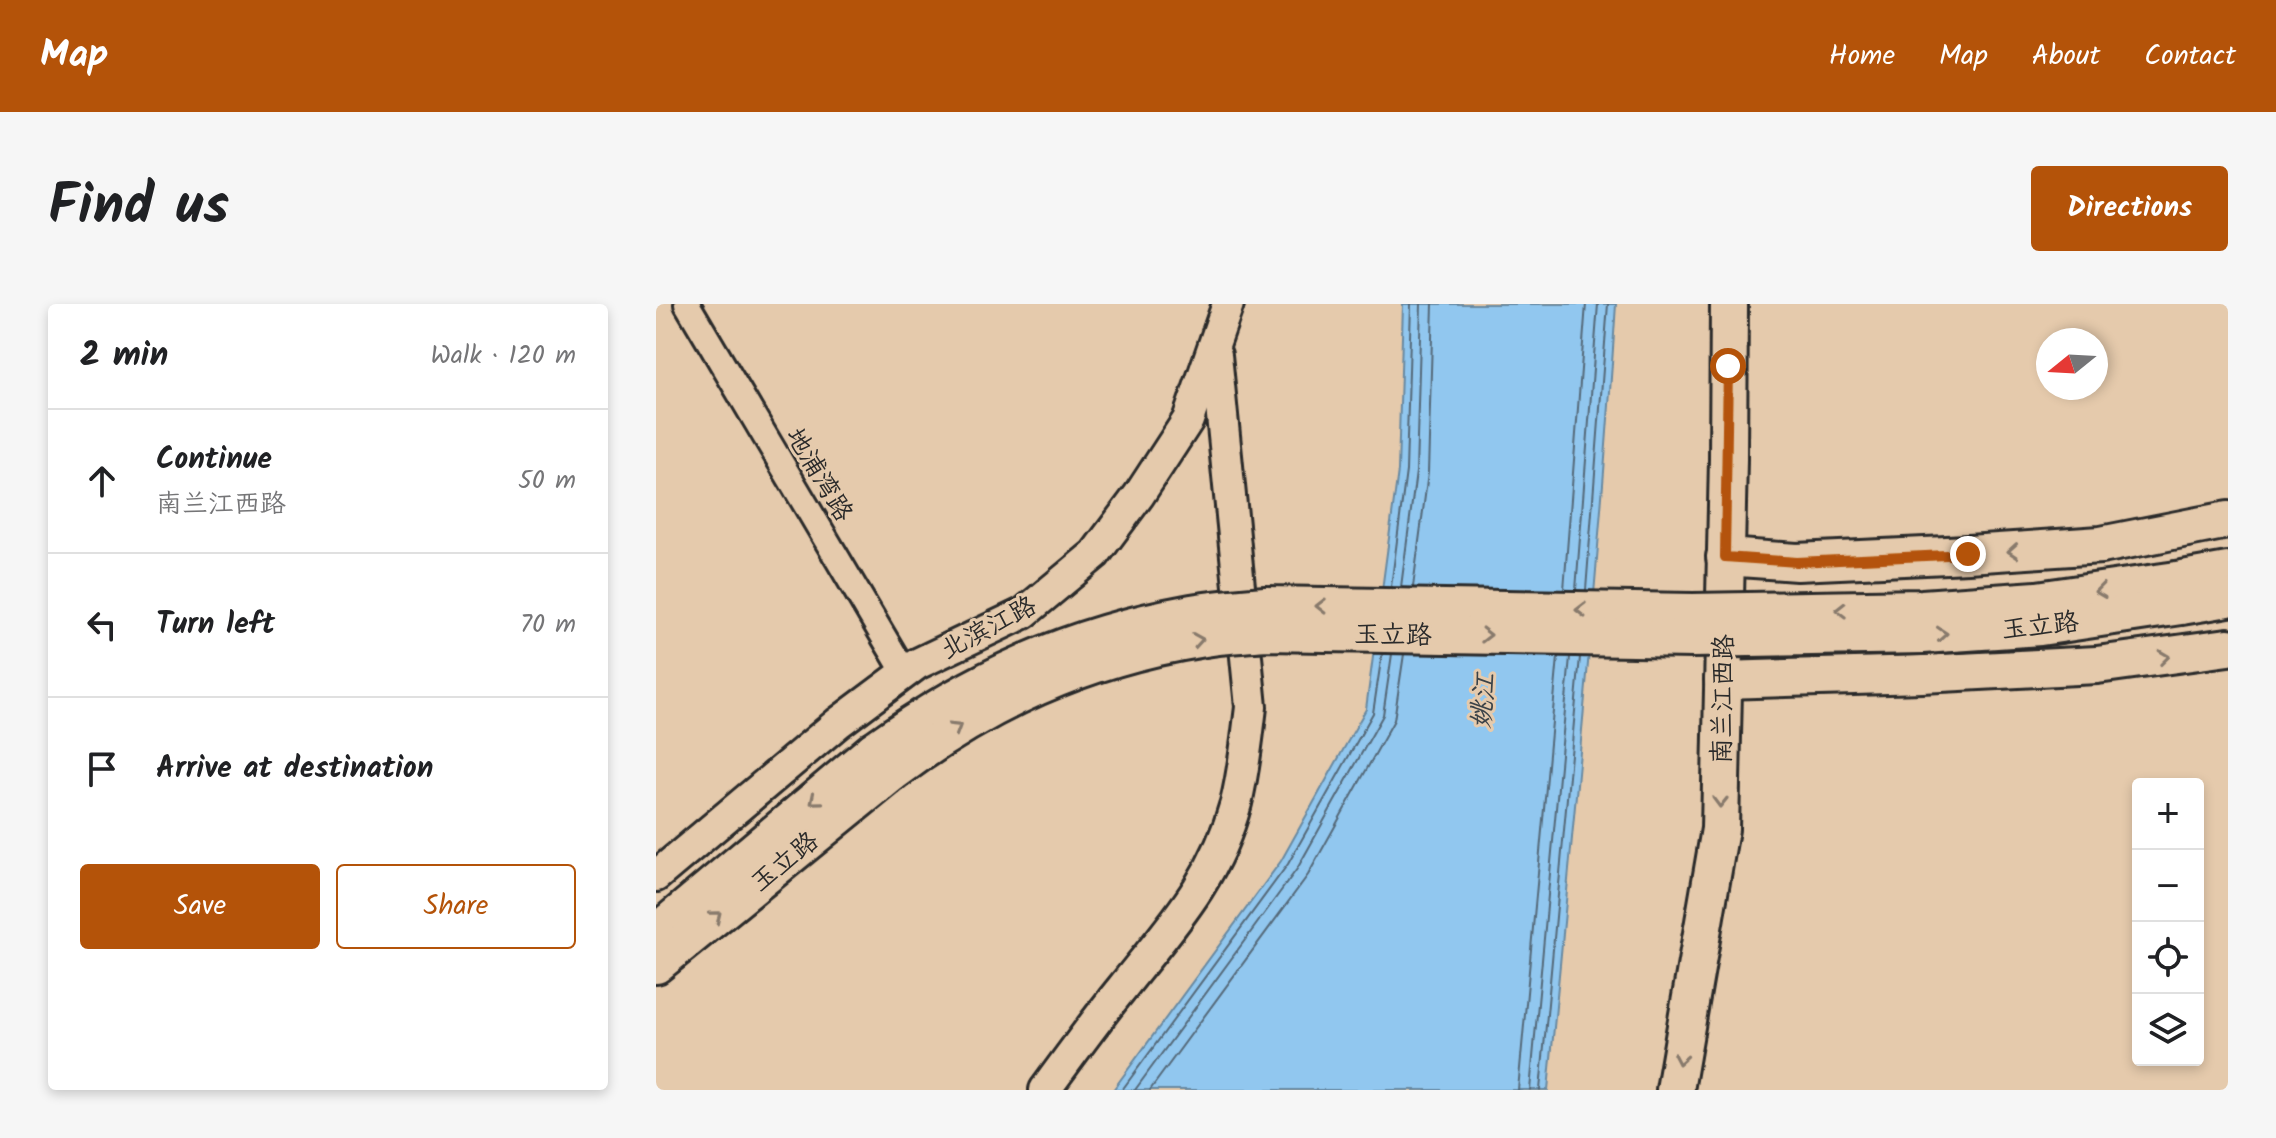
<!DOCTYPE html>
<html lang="en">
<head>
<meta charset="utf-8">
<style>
	:root { --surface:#fff; --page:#f6f6f6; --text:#202124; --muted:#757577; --line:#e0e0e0; --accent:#b45309 }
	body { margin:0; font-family:Kalam,"LXGW WenKai TC",sans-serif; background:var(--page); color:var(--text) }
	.controls { position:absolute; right:24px; bottom:24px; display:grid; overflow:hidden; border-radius:8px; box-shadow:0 4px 12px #0003 }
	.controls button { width:72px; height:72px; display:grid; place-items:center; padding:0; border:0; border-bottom:2px solid var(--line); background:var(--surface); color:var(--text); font:40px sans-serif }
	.compass { position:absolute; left:1380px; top:24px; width:72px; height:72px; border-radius:50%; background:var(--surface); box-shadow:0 4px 12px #0003; rotate:252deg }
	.stop { position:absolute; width:24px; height:24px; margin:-18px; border:6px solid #b45309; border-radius:50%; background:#fff }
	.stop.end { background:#b45309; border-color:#fff; box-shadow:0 2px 8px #0008 }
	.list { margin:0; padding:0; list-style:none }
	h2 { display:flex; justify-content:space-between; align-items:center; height:104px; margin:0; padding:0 32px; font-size:34px }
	h2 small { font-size:26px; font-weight:400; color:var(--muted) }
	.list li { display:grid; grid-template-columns:52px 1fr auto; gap:24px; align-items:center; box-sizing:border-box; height:144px; padding:0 32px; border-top:2px solid var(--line) }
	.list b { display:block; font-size:30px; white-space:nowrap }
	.list p { margin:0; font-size:26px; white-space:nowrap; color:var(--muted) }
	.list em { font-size:26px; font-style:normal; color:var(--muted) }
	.actions { display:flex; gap:16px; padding:24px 32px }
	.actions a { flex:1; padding:18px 0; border:2px solid var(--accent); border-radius:8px; text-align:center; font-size:28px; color:var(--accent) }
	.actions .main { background:var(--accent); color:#fff }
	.icon { flex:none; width:44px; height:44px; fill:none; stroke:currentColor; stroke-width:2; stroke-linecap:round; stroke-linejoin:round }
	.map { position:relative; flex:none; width:1572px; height:786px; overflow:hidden; border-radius:8px }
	header { display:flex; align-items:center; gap:48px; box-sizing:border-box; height:112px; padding:0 40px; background:var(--accent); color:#fff }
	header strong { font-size:38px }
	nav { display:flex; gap:44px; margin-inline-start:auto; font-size:28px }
	.intro { display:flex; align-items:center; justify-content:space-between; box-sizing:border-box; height:192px; padding:0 48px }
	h1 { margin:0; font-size:56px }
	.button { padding:20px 36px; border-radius:8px; background:var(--accent); color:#fff; font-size:28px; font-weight:700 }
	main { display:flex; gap:48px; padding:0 48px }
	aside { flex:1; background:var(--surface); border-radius:8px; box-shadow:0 4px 12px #0003 }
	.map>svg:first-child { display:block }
	.water { fill:#91c7ef; stroke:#6889a1; stroke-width:2 }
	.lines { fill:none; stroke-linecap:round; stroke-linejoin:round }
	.shore { stroke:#546979; stroke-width:2 }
	.minor-casing { stroke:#2b2b2b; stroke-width:30 }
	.tertiary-casing { stroke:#2b2b2b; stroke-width:36 }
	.secondary-casing { stroke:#2b2b2b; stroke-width:42 }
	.minor { stroke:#e5caac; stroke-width:24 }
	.tertiary { stroke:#e5caac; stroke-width:30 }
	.secondary { stroke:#e5caac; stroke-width:36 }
	.secondary-bridge-casing { stroke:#2b2b2b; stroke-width:42; stroke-linecap:butt }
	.secondary-bridge { stroke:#e5caac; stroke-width:36 }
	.oneway { stroke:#887a6c }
	.route { stroke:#b45309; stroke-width:10 }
	.labels { text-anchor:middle; stroke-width:6; stroke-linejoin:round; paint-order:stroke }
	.street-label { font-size:26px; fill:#2b2b2b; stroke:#e5caac }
	.water-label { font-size:28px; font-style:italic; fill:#3a4248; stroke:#e5caac }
</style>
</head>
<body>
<header>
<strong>Map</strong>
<nav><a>Home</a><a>Map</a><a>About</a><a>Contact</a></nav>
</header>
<div class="intro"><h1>Find us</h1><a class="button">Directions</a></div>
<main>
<aside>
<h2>2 min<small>Walk · 120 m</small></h2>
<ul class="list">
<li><svg class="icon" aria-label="ahead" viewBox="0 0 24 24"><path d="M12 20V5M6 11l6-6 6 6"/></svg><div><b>Continue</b><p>南兰江西路</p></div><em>50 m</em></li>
<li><svg class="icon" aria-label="left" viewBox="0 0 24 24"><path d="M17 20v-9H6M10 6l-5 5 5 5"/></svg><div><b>Turn left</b></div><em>70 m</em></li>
<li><svg class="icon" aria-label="arrive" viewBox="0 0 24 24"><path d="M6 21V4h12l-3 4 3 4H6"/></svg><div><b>Arrive at destination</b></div></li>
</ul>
<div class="actions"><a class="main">Save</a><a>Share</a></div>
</aside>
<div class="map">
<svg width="1572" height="786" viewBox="0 0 1572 786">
	<rect width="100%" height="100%" fill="#e5caac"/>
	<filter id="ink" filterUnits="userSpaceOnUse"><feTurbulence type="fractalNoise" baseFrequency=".0125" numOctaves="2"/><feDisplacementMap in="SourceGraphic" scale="16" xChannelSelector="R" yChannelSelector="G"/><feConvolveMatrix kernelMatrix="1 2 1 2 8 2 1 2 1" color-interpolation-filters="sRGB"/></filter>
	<g filter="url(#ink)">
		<path class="water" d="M747,0H960C943,262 917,524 892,786H457L625,557L710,405L742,167Z"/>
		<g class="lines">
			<g class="shore">
				<polyline points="735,283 750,167 755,0"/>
				<polyline points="745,283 760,168 765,0"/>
				<polyline points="757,283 772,169 777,0"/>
				<polyline points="908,286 930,0"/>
				<polyline points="920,286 942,0"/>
				<polyline points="930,286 952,0"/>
				<polyline points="466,786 632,560 717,409 726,350"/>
				<polyline points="479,786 641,565 727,411 736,350"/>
				<polyline points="494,786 652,571 738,416 748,350"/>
				<polyline points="862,786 902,353"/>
				<polyline points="874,786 914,353"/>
				<polyline points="884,786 924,353"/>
			</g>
			<defs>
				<polyline id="minor" points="31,0 249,369"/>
				<g id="tertiary">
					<polyline points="0,572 182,419 261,360 368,309 439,250 483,191 532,116 572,0"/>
					<path d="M389,786C414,752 439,717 466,684C514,623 559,577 580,499C588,467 591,435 595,403L560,51"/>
				</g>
				<g id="secondary">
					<polyline points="1069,253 1141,258 1312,250 1445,241 1572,216"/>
					<polyline points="1521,276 1572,267"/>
					<polyline points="1525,302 1572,294"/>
					<polyline points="1067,376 1266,370 1441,361 1572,343"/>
					<polyline points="0,629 218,446"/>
					<polyline points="0,661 236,469"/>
					<polyline points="1019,786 1064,525 1072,155 1073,0"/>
				</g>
			</defs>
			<use href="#minor" class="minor-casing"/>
			<use href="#tertiary" class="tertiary-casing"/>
			<use href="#secondary" class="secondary-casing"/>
			<use href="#minor" class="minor"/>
			<use href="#tertiary" class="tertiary"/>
			<use href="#secondary" class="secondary"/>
			<defs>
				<g id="secondary-bridge">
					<path d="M218,446C319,374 414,331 536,309C560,305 585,303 609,301L1037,308L1266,304L1381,296L1521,276"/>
					<path d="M236,469C330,399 426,354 543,335C565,331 588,330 610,328L1037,335L1267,331L1384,323L1525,302"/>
				</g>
			</defs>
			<use href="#secondary-bridge" class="secondary-bridge-casing"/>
			<use href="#secondary-bridge" class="secondary-bridge"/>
		</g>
		<defs><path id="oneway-chevron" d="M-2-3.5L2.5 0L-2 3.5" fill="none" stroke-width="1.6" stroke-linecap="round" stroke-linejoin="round" transform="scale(2)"/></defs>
		<g class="oneway">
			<use href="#oneway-chevron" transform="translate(1357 247) rotate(176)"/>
			<use href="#oneway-chevron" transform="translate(1444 287) rotate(172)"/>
			<use href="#oneway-chevron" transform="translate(665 302) rotate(-179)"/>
			<use href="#oneway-chevron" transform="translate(925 306) rotate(-179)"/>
			<use href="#oneway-chevron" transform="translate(1185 306) rotate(179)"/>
			<use href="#oneway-chevron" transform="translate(1286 330) rotate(-4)"/>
			<use href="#oneway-chevron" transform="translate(830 331) rotate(1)"/>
			<use href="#oneway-chevron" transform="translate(542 336) rotate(-9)"/>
			<use href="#oneway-chevron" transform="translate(1508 353) rotate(-7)"/>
			<use href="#oneway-chevron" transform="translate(300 424) rotate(-32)"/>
			<use href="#oneway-chevron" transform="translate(159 496) rotate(140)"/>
			<use href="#oneway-chevron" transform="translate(1064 498) rotate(91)"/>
			<use href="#oneway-chevron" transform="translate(60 612) rotate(-39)"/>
			<use href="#oneway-chevron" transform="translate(1024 755) rotate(100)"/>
		</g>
	</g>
	<g class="lines" filter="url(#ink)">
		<polyline class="route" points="1072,62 1069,253 1141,258 1312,250"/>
	</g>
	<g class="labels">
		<g class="street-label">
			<text transform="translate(164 170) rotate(59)" y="9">地浦湾路</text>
			<text transform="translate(1384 321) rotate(-6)" y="9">玉立路</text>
			<text transform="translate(332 323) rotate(-28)" y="9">北滨江路</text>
			<text transform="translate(737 330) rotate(1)" y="9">玉立路</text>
			<text transform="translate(1066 395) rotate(-89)" y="9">南兰江西路</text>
			<text transform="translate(128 557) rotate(-39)" y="9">玉立路</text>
		</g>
		<g class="water-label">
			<text transform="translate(826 397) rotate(-85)" y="10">姚江</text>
		</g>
	</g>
</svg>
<div class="controls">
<button>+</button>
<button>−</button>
<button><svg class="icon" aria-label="locate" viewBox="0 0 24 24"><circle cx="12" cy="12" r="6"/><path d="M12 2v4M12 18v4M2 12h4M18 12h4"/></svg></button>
<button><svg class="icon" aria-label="layers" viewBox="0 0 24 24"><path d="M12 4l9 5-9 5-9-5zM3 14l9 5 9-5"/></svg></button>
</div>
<svg class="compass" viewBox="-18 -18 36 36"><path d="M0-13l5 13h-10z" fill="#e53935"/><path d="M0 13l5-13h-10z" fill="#757577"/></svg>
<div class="stop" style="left:1072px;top:62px"></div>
<div class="stop end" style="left:1312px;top:250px"></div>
</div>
</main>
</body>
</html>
